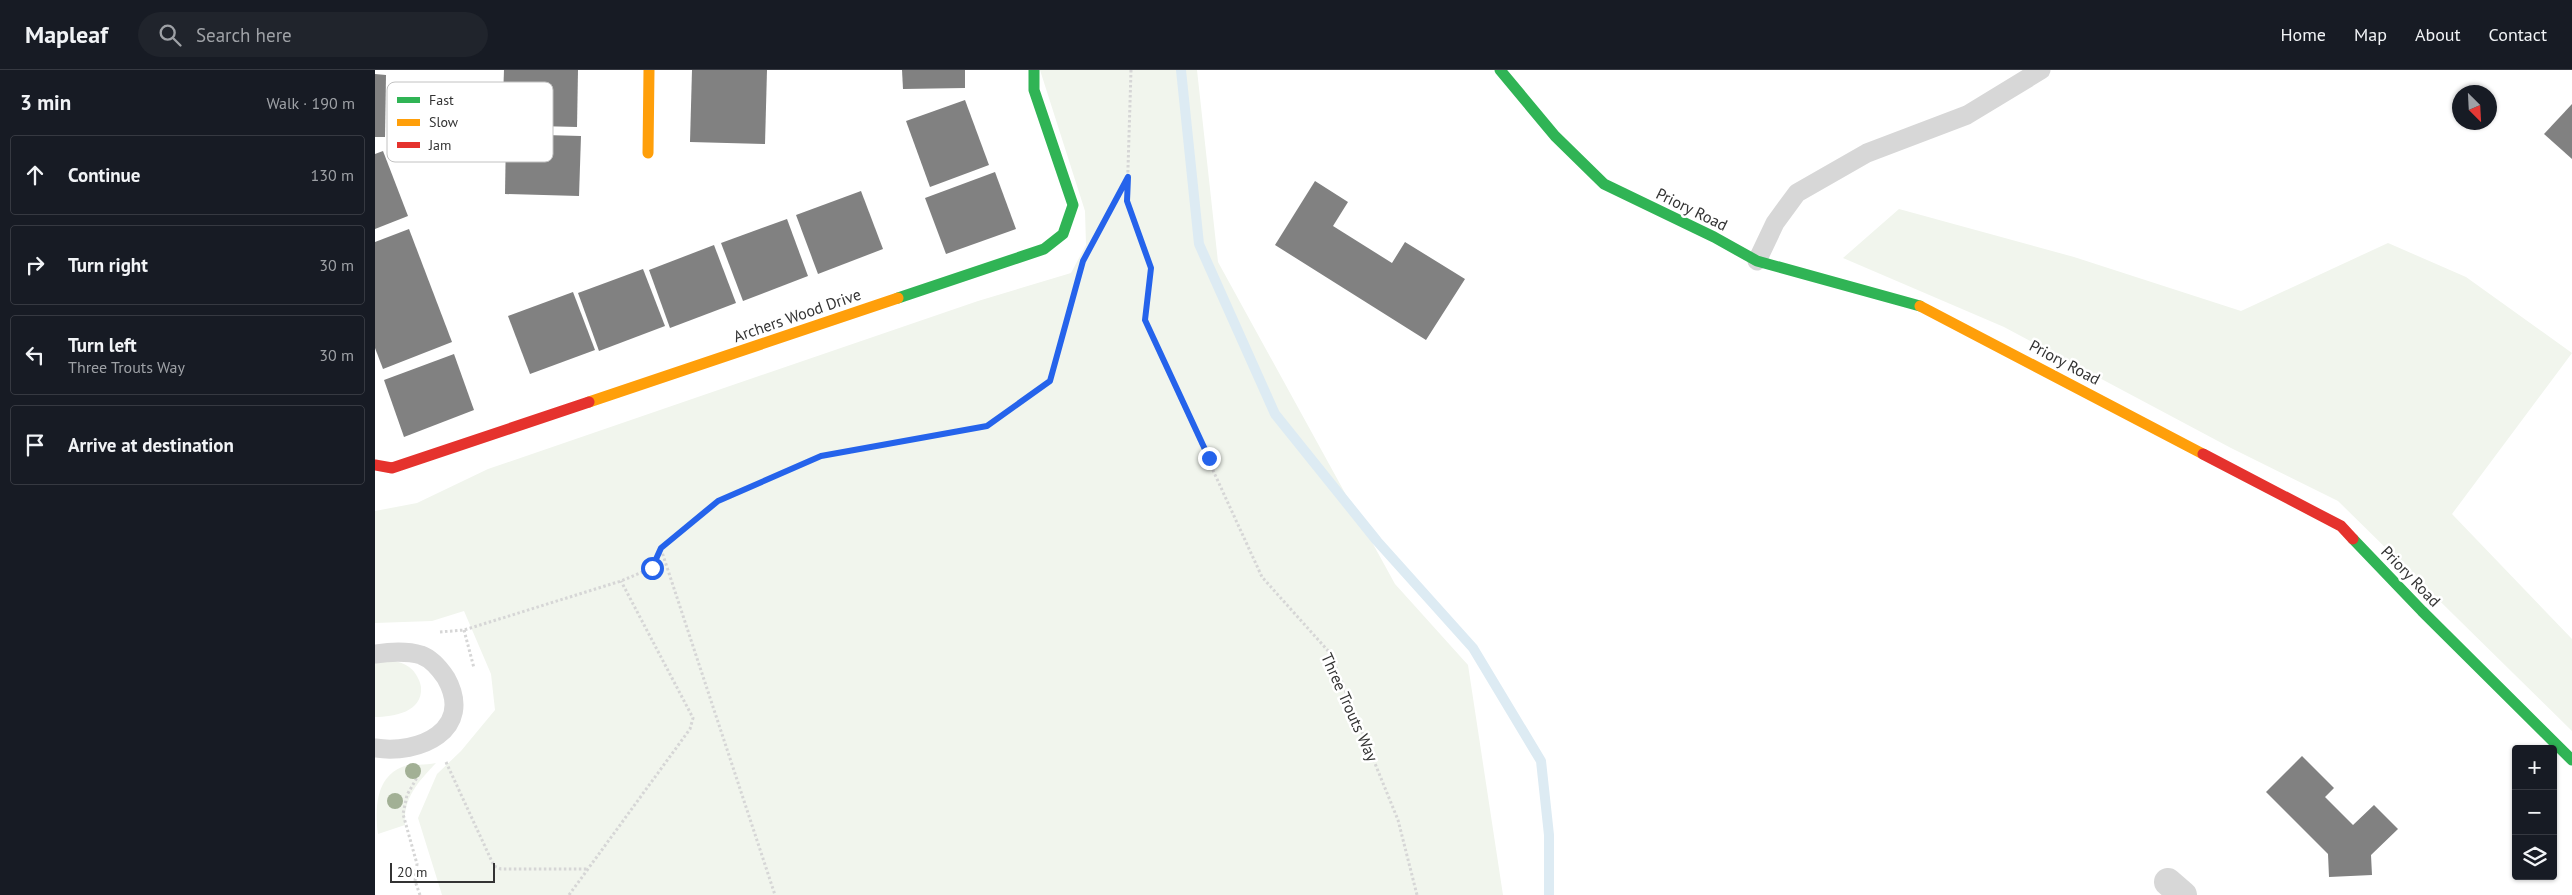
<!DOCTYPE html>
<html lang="en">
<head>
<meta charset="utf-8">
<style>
	:root { --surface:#171b24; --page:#20242c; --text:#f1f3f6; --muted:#9ea1a6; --line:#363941 }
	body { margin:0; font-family:"PT Sans",sans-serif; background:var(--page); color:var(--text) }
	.controls { position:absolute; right:15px; bottom:15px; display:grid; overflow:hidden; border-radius:5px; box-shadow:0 1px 4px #0004 }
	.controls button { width:45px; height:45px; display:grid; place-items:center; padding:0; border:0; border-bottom:1px solid var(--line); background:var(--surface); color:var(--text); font:25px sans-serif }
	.compass { position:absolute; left:2077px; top:15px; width:45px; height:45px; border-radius:50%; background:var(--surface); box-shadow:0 1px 4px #0004; rotate:156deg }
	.scale { position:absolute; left:15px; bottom:12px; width:105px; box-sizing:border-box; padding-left:5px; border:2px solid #333; border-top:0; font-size:14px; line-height:18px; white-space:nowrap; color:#333; -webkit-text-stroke:4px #fff; paint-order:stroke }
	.stop { position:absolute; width:15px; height:15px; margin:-11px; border:4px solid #2563eb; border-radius:50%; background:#fff }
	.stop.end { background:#2563eb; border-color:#fff; box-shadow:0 1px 5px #0008 }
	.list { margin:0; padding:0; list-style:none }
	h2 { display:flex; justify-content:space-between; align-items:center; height:65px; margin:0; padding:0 20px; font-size:21px }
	h2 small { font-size:16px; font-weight:400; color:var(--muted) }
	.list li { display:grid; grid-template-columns:32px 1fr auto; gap:15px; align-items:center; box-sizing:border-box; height:80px; margin:0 10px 10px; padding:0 10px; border:1px solid var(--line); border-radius:5px }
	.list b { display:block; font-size:19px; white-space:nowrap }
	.list p { margin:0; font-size:16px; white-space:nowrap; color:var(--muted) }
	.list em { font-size:16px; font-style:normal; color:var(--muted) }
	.icon { flex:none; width:28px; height:28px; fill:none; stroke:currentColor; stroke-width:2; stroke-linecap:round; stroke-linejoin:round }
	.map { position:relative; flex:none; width:2197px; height:825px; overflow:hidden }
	header { display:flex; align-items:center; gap:30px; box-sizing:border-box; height:70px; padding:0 25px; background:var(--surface); border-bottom:1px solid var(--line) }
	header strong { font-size:24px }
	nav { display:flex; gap:28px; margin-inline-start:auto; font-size:18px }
	.search { width:350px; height:45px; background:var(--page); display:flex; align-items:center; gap:12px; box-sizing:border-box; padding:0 18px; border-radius:28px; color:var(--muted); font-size:19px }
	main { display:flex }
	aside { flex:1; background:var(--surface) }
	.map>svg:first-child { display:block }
	.green { fill:#f1f5ed }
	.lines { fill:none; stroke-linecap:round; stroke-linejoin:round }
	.stream { stroke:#ddebf3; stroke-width:10 }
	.building { fill:#818181 }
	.path { stroke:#d6d6d6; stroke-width:3; stroke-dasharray:2.5 2.5; stroke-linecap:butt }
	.lane { stroke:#d7d7d7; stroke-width:19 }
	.street { stroke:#d7d7d7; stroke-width:28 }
	.fast { stroke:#30b455; stroke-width:11 }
	.slow { stroke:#ff9f0a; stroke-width:11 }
	.jam { stroke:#e5322d; stroke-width:11 }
	.tree { fill:#a2b095 }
	.route { stroke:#2563eb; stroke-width:6 }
	.labels { text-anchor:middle; stroke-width:5; stroke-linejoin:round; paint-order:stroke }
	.street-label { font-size:16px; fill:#333; stroke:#fff }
	.key { fill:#fff; stroke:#c2c2c2; stroke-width:1 }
	.key-label { font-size:14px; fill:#333 }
</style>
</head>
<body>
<header>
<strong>Mapleaf</strong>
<div class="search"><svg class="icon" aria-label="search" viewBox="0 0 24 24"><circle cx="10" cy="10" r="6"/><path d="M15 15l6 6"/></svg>Search here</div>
<nav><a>Home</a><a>Map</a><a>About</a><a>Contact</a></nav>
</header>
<main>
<aside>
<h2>3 min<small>Walk · 190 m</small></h2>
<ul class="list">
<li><svg class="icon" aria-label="ahead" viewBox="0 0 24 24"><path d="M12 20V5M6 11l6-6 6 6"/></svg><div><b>Continue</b></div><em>130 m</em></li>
<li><svg class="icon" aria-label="right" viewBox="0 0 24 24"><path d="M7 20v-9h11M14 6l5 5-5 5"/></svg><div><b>Turn right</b></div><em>30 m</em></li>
<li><svg class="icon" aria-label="left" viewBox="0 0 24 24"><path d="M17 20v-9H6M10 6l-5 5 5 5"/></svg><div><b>Turn left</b><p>Three Trouts Way</p></div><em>30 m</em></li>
<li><svg class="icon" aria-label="arrive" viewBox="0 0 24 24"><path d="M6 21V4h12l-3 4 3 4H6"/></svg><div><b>Arrive at destination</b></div></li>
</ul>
</aside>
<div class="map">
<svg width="2197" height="825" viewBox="0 0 2197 825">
	<rect width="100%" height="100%" fill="#fff"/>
	<g class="green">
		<polygon points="665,0 822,0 843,192 1020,514 1093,595 1128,825 67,825 43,748 62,704 86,681 120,640 116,604 89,541 57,551 0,553 0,441 42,433 113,399 603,231 696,203 711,175 710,141"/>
		<polygon points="1524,139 1699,187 1866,241 2013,173 2091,207 2197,283 2077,444 2197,569 2197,661 1963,431 1856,378 1629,257 1468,188"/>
		<path d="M0,589C11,590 25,590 34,597C40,601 45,610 46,617C48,642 19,647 0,647Z"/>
		<path d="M61,693C43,712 28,728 30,755L3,764C0,740 0,708 27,697C37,693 50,696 61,693Z"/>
	</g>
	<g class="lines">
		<polyline class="stream" points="806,0 824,174 900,344 1002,471 1098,578 1166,691 1174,765 1174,825"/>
	</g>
	<g class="building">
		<polygon points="129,0 203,0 202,57 127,55"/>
		<polygon points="317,0 392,0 390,74 315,72"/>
		<polygon points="527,0 590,0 590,18 528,19"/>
		<polygon points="0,4 11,5 10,67 0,67"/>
		<polygon points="590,30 614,95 555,117 531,51"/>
		<polygon points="2197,34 2197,89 2169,64"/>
		<polygon points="131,64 206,66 204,126 130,124"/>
		<polygon points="8,81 33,146 0,159 0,84"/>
		<polygon points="620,102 641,159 571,184 550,128"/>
		<polygon points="940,111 973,132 958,156 1017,193 1030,172 1090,209 1051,270 900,175"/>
		<polygon points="486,121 508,179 443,204 421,145"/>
		<polygon points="412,149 433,206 368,231 346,173"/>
		<polygon points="34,159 77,272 8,299 0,278 0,172"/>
		<polygon points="339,175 361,233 295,258 274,200"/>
		<polygon points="268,199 290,256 224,281 203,223"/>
		<polygon points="198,222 220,280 155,304 133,246"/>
		<polygon points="79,284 99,340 29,367 9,310"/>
		<polygon points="1927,686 1959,718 1950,727 1978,755 1999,735 2023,759 1996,785 1997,805 1954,807 1953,784 1891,722"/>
	</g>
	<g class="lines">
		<g class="path">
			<polyline points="756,0 752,131 777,198 769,250 887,507 955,583 1023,750 1042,825"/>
			<polyline points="727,156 753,107"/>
			<polyline points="286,479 400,825"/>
			<polyline points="89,560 99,598"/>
			<polyline points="65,562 89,560 246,511 277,498 286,479 343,431 446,386 612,356 675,311 708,191"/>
			<polyline points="71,692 119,796 126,799 213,799"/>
			<polyline points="44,704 32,725 28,744 42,794 40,811 45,825"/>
			<polyline points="194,825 315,659 318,648 246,511"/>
		</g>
		<g class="lane">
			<polyline points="1382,191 1400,153 1422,123 1492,83 1592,45 1666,0"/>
			<path d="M0,584C13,582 33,581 46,585C57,589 65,599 71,608C100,660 44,685 0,678"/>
		</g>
		<polyline class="street" points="1793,812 1808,825"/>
		<g class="fast">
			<polyline points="1125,0 1180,66 1229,114 1339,167 1382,191 1545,236"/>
			<polyline points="523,228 669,179 688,164 698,135 659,20 659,0"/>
			<polyline points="1978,469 2047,541 2197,690"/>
		</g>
		<g class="slow">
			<polyline points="273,83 274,0"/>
			<polyline points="1545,236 1828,384"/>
			<polyline points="214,332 523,228"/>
		</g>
		<g class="jam">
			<polyline points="1828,384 1966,456 1978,469"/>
			<polyline points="0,395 17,398 214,332"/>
		</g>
	</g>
	<g class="tree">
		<circle cx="38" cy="701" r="8"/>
		<circle cx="20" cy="731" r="8"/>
	</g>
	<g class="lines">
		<polyline class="route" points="277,498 286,478 343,431 446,386 612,356 675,311 708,191 753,107 752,131 776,198 770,250 834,388"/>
	</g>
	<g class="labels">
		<g class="street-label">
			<text transform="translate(1317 139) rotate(26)" y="6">Priory Road</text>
			<text transform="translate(422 245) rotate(-19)" y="6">Archers Wood Drive</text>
			<text transform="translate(1690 292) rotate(28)" y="6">Priory Road</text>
			<text transform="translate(2036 506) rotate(46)" y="6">Priory Road</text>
			<text transform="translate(975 637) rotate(66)" y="6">Three Trouts Way</text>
		</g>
	</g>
	<rect x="12" y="12" width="166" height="80" rx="8" class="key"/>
	<rect x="22" y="27" width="23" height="6" fill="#30b455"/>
	<rect x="22" y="49" width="23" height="7" fill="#ff9f0a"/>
	<rect x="22" y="72" width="23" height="6" fill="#e5322d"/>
	<g class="key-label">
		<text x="54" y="35">Fast</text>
		<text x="54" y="57">Slow</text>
		<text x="54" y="80">Jam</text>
	</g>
</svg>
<div class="controls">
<button>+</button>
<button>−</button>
<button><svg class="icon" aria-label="layers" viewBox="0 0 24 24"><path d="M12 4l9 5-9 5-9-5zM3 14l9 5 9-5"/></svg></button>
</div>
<svg class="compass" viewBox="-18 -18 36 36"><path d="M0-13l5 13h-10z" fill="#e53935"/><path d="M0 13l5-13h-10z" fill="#9ea1a6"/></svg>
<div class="scale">20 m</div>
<div class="stop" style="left:277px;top:498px"></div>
<div class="stop end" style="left:834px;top:388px"></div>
</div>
</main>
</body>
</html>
